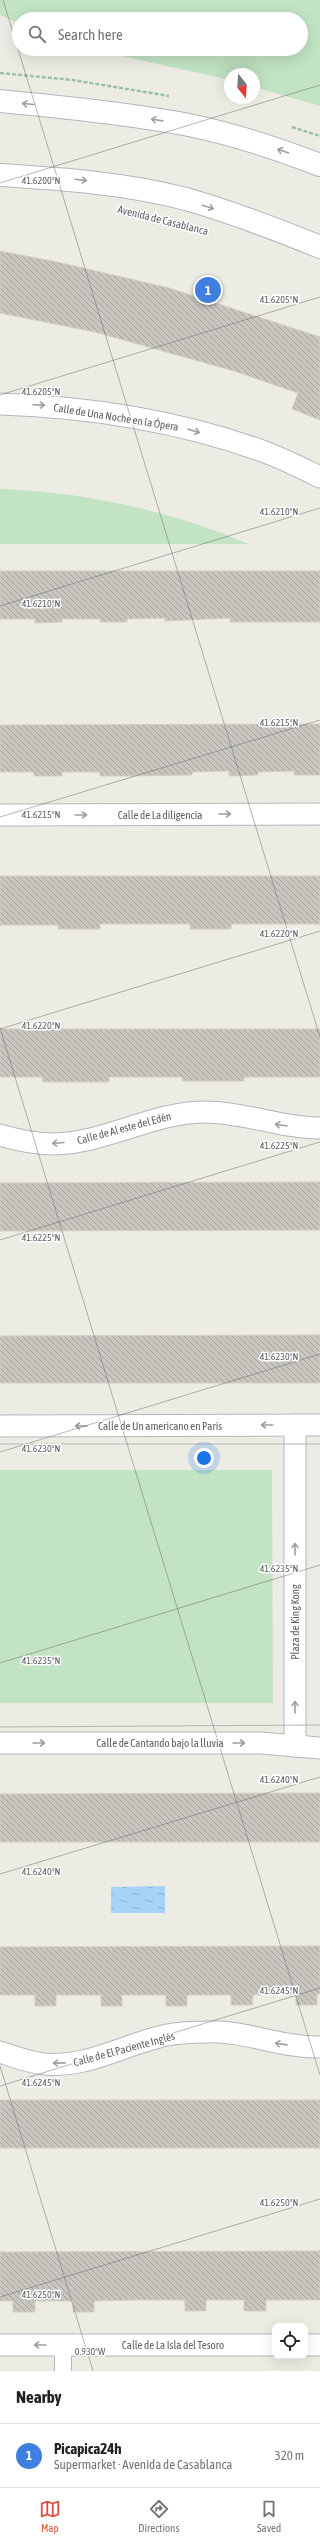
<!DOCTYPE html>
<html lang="en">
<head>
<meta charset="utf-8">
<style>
	:root { --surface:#fff; --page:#f2f2f2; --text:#202124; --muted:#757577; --line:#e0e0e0; --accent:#dd503b }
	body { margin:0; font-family:"Asap Condensed",sans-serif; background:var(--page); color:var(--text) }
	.controls { position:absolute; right:12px; bottom:12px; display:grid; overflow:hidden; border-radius:8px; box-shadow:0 4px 16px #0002 }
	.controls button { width:36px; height:36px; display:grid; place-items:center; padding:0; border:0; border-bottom:1px solid var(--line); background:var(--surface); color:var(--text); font:20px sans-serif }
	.compass { position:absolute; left:224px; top:68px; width:36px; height:36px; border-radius:50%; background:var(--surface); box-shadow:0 4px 16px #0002; rotate:163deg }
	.you { position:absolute; left:204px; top:1458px; width:14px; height:14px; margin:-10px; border:3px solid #fff; border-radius:50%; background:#1a73e8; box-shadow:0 0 0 6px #1a73e833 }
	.badge { display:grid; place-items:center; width:26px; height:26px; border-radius:50%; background:var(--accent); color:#fff; font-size:13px; font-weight:700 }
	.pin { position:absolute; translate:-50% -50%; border:2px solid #fff; box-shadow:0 1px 4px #0006 }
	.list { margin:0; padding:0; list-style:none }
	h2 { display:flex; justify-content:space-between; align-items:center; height:52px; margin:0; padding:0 16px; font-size:17px }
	h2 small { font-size:13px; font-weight:400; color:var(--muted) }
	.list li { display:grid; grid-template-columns:26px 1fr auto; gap:12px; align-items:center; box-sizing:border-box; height:64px; padding:0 16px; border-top:1px solid var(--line) }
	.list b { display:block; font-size:15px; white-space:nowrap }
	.list p { margin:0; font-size:13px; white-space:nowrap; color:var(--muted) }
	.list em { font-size:13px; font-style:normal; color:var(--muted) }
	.icon { flex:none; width:22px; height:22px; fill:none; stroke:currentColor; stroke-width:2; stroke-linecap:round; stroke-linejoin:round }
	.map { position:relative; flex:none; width:320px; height:2371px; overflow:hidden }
	.search { position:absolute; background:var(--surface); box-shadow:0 4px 16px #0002; left:12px; right:12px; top:12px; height:44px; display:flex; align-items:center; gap:10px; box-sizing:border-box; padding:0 14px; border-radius:22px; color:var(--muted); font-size:15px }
	.sheet { height:116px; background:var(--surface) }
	nav { display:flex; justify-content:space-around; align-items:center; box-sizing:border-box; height:56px; border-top:1px solid var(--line); background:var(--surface); font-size:11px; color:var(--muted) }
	nav a { display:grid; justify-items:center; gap:2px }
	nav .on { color:var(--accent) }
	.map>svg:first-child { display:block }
	.green { fill:#c2e3c4 }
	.water { fill:url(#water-ripples) }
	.building { fill:url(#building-back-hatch); stroke:#d2cec3 }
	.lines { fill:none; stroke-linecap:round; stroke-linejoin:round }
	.pedestrian-casing { stroke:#b4b6ba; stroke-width:18 }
	.minor-casing { stroke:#b4b6ba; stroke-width:23 }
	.secondary-casing { stroke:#b3b6ba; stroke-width:24 }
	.path { stroke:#9ac1a8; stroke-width:2.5; stroke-dasharray:4 2; stroke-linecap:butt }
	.pedestrian { stroke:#fff; stroke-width:16 }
	.minor { stroke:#fff; stroke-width:21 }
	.secondary { stroke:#fff; stroke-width:22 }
	.tram { stroke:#b4b5b5; stroke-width:1 }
	.oneway { stroke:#9d9fa1 }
	.ticks { fill:none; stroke:#5c5f63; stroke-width:1; stroke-opacity:0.45 }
	.labels { text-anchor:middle; stroke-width:3; stroke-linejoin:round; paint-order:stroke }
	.street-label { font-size:11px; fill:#5c5f63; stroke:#fff }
	.ticks-label { font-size:10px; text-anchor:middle; fill:#5c5f63; stroke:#fff; stroke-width:3; stroke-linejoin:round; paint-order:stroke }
</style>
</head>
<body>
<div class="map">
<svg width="320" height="2371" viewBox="0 0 320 2371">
	<defs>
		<pattern id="water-ripples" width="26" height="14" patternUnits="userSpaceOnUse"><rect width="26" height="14" fill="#a9d2f9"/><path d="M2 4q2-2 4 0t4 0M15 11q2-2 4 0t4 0" fill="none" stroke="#8daecd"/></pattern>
		<pattern id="building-back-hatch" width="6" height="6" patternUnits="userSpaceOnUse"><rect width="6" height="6" fill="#c9c6c0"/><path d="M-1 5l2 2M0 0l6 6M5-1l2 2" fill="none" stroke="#a6a4a0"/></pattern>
	</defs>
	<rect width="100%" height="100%" fill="#edece4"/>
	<g class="green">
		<polygon points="0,0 320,0 320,106 254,87 254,74 230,74 230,80 90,49 301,49 301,19 19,19 19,23 0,15"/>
		<path d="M0,489C79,491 176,512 248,544H0Z"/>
		<polygon points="0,1470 272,1470 273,1703 0,1703"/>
	</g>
	<polygon class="water" points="165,1886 165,1913 111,1913 111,1887"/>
	<g class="building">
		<polygon points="0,251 57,262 169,288 320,337 320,420 292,409 298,393 234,371 95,332 0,313"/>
		<polygon points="0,571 320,571 320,622 230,622 230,618 165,621 165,618 127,619 127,622 100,622 100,619 62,619 62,622 35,623 35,619 0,619"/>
		<polygon points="320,724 320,775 294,775 294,771 258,772 258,775 229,776 229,771 192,772 192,775 128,776 100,776 100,772 62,772 62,776 34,776 34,772 0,772 0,725"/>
		<polygon points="0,876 320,876 320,924 231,924 231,929 190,929 190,924 100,924 100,929 58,929 58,925 0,925"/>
		<polygon points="0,1029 320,1029 320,1077 244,1077 244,1081 182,1081 182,1077 109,1077 109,1082 43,1082 42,1077 0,1077"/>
		<polygon points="320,1182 320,1230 0,1231 0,1183"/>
		<polygon points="320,1335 320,1383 0,1383 0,1336"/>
		<polygon points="320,1793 320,1842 0,1842 0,1794"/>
		<polygon points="320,1946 320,1994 317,1994 317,2005 296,2005 296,1994 253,1995 252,2005 231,2005 231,1995 187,1995 187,2006 166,2006 166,1995 122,1995 122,2006 101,2006 101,1995 56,1995 56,2006 35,2006 35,1995 0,1995 0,1947"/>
		<rect x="0" y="2100" width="320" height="48"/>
		<polygon points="320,2251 320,2300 266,2300 266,2311 244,2311 244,2300 206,2300 206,2311 185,2311 185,2300 131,2300 94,2301 94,2312 73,2312 73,2301 35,2301 35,2312 13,2312 13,2301 0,2301 0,2252"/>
	</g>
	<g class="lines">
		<defs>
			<polyline id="pedestrian" points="63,2345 63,2371"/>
			<g id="minor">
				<path d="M0,404C90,407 180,421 265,452C283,459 302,468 320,477"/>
				<polyline points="0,815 320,814"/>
				<path d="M0,1135C17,1140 36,1144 54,1144C106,1143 153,1112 205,1112C244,1112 281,1128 320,1128"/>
				<polyline points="0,1426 320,1425"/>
				<polyline points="0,1743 261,1743 320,1748"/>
				<polyline points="295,1746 295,1425"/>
				<path d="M0,2052C12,2056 25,2061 38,2063C83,2071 124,2044 167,2035C179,2033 194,2032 206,2032C245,2030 281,2048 320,2047"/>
				<polyline points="0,2345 275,2345"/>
				<polyline points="305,2345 320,2345"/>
			</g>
			<g id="secondary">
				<path d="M0,101C61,107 123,113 184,124C230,133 276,148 320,165"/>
				<path d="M0,175C62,179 125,183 186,199C231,212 276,229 320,247"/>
			</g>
		</defs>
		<use href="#pedestrian" class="pedestrian-casing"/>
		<use href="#minor" class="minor-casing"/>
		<use href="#secondary" class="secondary-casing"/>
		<g class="path">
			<polyline points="0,73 73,80 169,96"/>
			<polyline points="292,127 320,136"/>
		</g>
		<use href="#pedestrian" class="pedestrian"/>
		<use href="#minor" class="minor"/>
		<use href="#secondary" class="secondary"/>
		<g class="tram">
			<polyline points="0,1444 320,1444"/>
			<polyline points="0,1727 320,1725"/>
		</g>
	</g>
	<defs><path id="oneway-shaft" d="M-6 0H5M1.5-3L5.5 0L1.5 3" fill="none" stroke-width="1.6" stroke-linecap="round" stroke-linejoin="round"/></defs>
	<g class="oneway">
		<use href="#oneway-shaft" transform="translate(28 104) rotate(-175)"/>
		<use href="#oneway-shaft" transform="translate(157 120) rotate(-172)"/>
		<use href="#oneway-shaft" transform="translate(283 151) rotate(-161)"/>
		<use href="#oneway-shaft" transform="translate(81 180) rotate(7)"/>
		<use href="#oneway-shaft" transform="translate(208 207) rotate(18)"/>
		<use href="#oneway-shaft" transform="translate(39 405) rotate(2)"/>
		<use href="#oneway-shaft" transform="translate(194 431) rotate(16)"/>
		<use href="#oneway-shaft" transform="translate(225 814)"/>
		<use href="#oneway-shaft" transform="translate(81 815)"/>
		<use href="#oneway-shaft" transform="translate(281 1125) rotate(-171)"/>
		<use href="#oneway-shaft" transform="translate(58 1143) rotate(175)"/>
		<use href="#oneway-shaft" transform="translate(267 1425) rotate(180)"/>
		<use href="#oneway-shaft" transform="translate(81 1426) rotate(180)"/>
		<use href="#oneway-shaft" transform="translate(295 1549) rotate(-90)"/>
		<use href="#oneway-shaft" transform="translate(295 1707) rotate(-90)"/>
		<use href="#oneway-shaft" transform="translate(39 1743)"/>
		<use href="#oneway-shaft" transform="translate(239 1743)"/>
		<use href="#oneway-shaft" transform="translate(281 2044) rotate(-172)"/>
		<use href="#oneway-shaft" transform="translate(59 2063) rotate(179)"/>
		<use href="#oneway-shaft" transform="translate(40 2345) rotate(-180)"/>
	</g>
	<path class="ticks" d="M3,0L320,1037M0,183L320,85M0,395L320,297M0,606L320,508M0,817L320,720M0,1028L320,2075M0,1029L320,931M0,1240L320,1142M0,1452L320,1354M0,1663L320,1565M0,1874L320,1777M0,2066L93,2371M0,2086L320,1988M0,2297L320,2199"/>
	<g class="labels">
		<g class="street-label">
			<text transform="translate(163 220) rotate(14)" y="4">Avenida de Casablanca</text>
			<text transform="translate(116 417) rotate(9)" y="4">Calle de Una Noche en la Ópera</text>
			<text x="160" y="819">Calle de La diligencia</text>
			<text transform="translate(124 1128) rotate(-15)" y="4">Calle de Al este del Edén</text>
			<text x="160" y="1430">Calle de Un americano en París</text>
			<text transform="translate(295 1622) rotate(-90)" y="4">Plaza de King Kong</text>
			<text x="160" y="1747">Calle de Cantando bajo la lluvia</text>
			<text transform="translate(124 2049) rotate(-15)" y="4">Calle de El Paciente Inglés</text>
			<text x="173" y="2349">Calle de La Isla del Tesoro</text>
		</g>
	</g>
	<g class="ticks-label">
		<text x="41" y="184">41.6200°N</text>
		<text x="279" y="303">41.6205°N</text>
		<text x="41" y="395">41.6205°N</text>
		<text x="279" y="515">41.6210°N</text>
		<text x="41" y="607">41.6210°N</text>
		<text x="279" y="726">41.6215°N</text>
		<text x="41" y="818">41.6215°N</text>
		<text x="279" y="937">41.6220°N</text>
		<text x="41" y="1029">41.6220°N</text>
		<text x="279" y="1149">41.6225°N</text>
		<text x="41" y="1241">41.6225°N</text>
		<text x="279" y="1360">41.6230°N</text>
		<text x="41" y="1452">41.6230°N</text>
		<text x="279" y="1572">41.6235°N</text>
		<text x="41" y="1664">41.6235°N</text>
		<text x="279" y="1783">41.6240°N</text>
		<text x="41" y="1875">41.6240°N</text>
		<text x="279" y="1994">41.6245°N</text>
		<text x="41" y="2086">41.6245°N</text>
		<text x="279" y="2206">41.6250°N</text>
		<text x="41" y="2298">41.6250°N</text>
		<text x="90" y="2355">0.930°W</text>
	</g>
</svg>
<div class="controls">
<button><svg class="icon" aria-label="locate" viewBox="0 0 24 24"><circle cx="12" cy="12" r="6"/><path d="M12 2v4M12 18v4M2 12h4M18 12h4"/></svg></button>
</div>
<svg class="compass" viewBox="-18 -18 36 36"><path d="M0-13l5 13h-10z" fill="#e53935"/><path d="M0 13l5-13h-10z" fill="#757577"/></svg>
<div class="you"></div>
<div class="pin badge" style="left:208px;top:290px;background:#3f7fe0">1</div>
<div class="search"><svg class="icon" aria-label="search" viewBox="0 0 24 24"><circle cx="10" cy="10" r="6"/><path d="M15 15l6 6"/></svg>Search here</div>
</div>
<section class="sheet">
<h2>Nearby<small></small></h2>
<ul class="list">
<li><span class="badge" style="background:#3f7fe0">1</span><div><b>Picapica24h</b><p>Supermarket · Avenida de Casablanca</p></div><em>320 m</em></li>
</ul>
</section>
<nav>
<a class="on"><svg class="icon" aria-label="map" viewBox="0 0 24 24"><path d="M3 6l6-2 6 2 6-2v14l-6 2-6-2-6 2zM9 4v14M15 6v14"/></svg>Map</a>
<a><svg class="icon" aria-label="directions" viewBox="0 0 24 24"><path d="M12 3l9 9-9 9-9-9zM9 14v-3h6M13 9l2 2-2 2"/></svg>Directions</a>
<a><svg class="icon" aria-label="saved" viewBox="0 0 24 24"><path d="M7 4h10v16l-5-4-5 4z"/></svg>Saved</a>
</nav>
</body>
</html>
